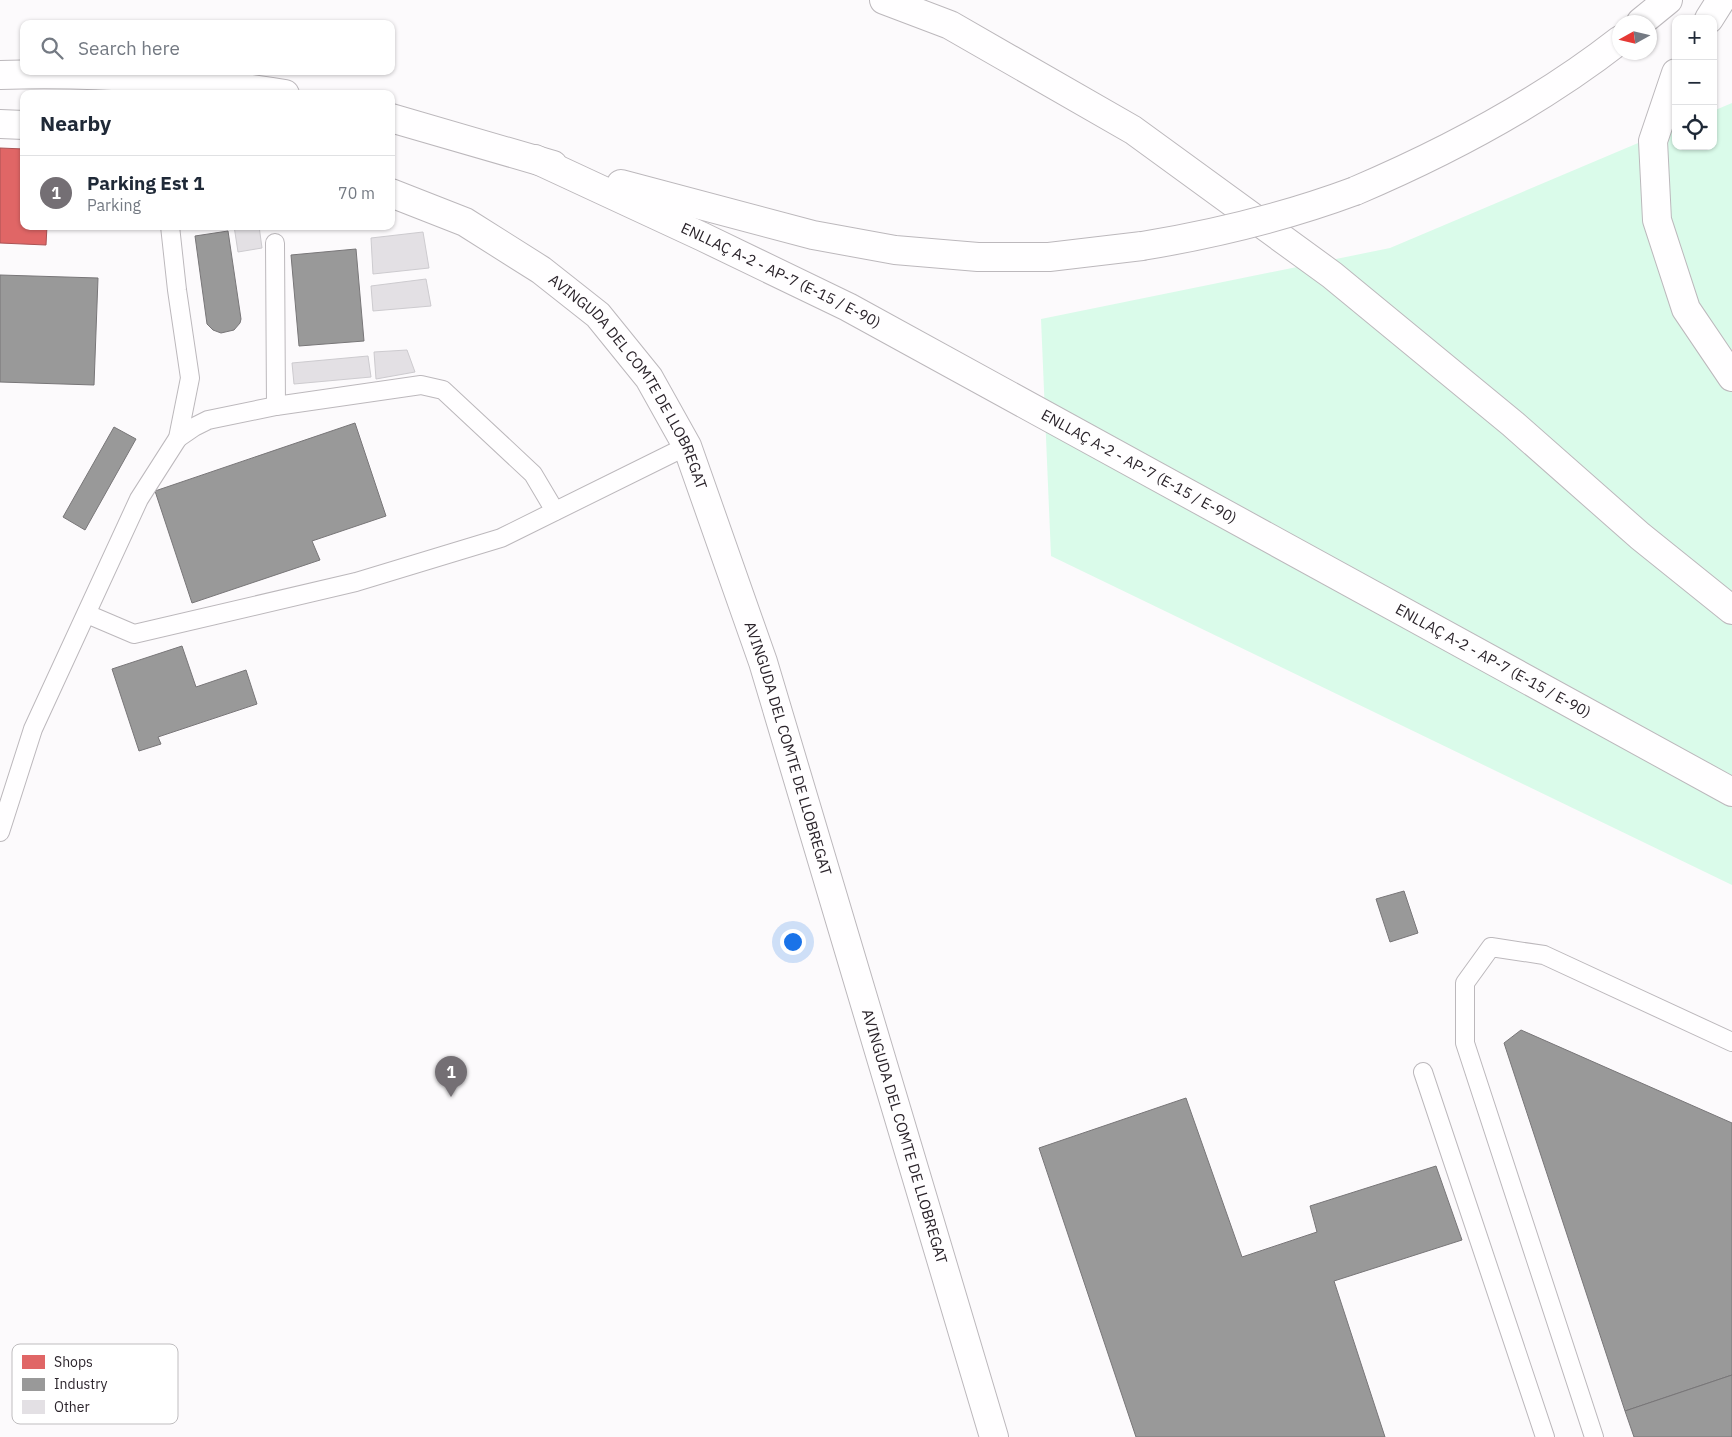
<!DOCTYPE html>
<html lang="en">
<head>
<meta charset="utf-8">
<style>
	:root { --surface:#fff; --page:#f2f2f3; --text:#1f2937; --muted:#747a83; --line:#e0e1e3; --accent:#746f74 }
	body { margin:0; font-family:"IBM Plex Sans",sans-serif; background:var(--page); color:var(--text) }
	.controls { position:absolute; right:15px; top:15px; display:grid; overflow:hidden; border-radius:10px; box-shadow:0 1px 4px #0004 }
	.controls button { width:45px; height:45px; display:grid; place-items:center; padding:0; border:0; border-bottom:1px solid var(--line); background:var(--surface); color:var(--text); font:25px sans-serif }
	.compass { position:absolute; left:1612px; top:15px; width:45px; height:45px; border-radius:50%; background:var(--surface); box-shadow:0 1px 4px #0004; rotate:262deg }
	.you { position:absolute; left:792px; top:941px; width:18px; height:18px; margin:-12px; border:4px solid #fff; border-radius:50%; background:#1a73e8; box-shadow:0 0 0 8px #1a73e833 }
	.badge { display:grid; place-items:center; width:32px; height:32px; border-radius:50%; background:var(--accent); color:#fff; font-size:16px; font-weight:700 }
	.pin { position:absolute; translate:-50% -41px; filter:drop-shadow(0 1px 2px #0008) }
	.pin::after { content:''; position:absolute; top:26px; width:18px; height:15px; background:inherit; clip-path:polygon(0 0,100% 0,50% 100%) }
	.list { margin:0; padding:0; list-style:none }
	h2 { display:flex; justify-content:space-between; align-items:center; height:65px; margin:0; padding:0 20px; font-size:21px }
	h2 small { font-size:16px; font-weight:400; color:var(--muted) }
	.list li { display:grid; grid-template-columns:32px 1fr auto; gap:15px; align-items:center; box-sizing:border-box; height:75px; padding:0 20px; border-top:1px solid var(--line) }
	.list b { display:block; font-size:19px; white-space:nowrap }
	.list p { margin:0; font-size:16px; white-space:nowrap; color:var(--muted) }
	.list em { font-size:16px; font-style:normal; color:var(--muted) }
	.icon { flex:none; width:28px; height:28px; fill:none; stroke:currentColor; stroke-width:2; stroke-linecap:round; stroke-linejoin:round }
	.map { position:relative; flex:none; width:1732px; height:1437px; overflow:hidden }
	.search { position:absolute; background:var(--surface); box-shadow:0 1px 4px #0004; left:20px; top:20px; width:375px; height:55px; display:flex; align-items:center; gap:12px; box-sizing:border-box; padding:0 18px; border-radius:10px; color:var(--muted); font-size:19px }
	.panel { position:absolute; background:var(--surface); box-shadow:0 1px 4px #0004; left:20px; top:90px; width:375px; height:140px; border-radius:10px }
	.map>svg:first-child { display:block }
	.green { fill:#dafbea }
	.shops { fill:#e06666; stroke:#aa5254 }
	.industry { fill:#999; stroke:#787678 }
	.building { fill:#e3e0e4; stroke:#cdcbcf }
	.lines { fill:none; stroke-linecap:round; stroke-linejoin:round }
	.lane-casing { stroke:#bcb8bc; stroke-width:20 }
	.street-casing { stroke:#bcb8bc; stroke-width:30 }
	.highway-casing { stroke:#bcb8bc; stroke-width:30 }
	.lane { stroke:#fffeff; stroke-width:18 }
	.street { stroke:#fffeff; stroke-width:28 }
	.highway { stroke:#fffeff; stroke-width:28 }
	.highway-bridge-casing { stroke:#bcb8bc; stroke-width:30; stroke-linecap:butt }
	.highway-bridge { stroke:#fffeff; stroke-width:28 }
	.labels { text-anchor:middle; stroke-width:5; stroke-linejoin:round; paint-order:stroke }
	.street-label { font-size:15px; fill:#2b242b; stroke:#fff }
	.key { fill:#fff; stroke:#bfbdbf; stroke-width:1 }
	.key-label { font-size:14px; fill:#2b242b }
</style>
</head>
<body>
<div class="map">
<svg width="1732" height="1437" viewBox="0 0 1732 1437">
	<rect width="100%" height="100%" fill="#fcfafc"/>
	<polygon class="green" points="1732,103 1732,885 1051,556 1041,319 1390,248 1676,127 1676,146 1713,146 1713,111"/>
	<polygon class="shops" points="0,148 24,149 24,226 47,226 46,245 0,243"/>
	<g class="industry">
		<polygon points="228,231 241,319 240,323 234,330 221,333 213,330 207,324 195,236"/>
		<polygon points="356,249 364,341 299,346 291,255"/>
		<polygon points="0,275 98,278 94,385 0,382"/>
		<polygon points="355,423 386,516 312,541 320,560 192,603 155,491"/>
		<polygon points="114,427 136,439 85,530 63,517"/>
		<polygon points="182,646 196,687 246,670 257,704 158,737 161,744 139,751 112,669"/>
		<polygon points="1404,891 1418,933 1390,942 1376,899"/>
		<polygon points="1521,1030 1732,1123 1732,1375 1625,1411 1504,1043"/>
		<polygon points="1186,1098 1242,1257 1317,1232 1310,1206 1436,1166 1462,1240 1334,1281 1385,1437 1136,1437 1039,1148"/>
		<polygon points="1732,1375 1732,1437 1634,1437 1625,1411"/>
	</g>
	<g class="building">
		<polygon points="234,226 259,226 262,248 238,252"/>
		<polygon points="423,232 429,268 373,274 371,238"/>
		<polygon points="426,279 431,306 373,311 371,286"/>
		<polygon points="407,350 415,372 376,379 374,352"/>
		<polygon points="368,356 371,377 294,384 292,363"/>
	</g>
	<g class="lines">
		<defs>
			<g id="lane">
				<polyline points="275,243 276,406"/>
				<polyline points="178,438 194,427 208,420 276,406 421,385 443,390 533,474 555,511"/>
				<polyline points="87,614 134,634 356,582 501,538 687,446"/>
				<polyline points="0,832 33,729 139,499 178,438 190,378 177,290 170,226"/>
				<polyline points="1423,1072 1545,1437"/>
				<polyline points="1594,1437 1465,1043 1465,983 1491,947 1544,955 1732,1042"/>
			</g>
			<g id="street">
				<polyline points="0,124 24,125"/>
				<path id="s1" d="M391,193L465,222L541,270L598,315L649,378L687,446L763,662L994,1437"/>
			</g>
			<g id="highway">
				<polyline points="884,0 950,25 1133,130 1332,275 1513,424 1640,536 1732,610"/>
				<polyline points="1709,19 1721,0"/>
				<polyline points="1641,22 1668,0"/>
				<polyline points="1676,73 1653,141 1657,220 1686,309 1732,377"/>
				<path d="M0,75C95,72 191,79 285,94"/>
				<polyline points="391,118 553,165"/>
				<path id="s2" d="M535,159L703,237L848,307L1732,792"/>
				<polyline points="621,184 813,235 895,250 978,257 1049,257 1142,246"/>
				<path d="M1355,191C1449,151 1538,104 1620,40"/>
			</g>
		</defs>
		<use href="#lane" class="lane-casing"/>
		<use href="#street" class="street-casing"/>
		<use href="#highway" class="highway-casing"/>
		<use href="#lane" class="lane"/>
		<use href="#street" class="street"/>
		<use href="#highway" class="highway"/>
		<defs>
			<path id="highway-bridge" d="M1142,246C1215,234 1285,217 1355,191"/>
		</defs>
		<use href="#highway-bridge" class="highway-bridge-casing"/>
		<use href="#highway-bridge" class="highway-bridge"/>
	</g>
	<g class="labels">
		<g class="street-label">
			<text dy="5" stroke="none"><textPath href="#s2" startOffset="272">ENLLAÇ A-2 - AP-7 (E-15 / E-90)</textPath></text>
			<text dy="5" stroke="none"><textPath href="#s1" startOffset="314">AVINGUDA DEL COMTE DE LLOBREGAT</textPath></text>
			<text dy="5" stroke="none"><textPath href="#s2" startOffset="678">ENLLAÇ A-2 - AP-7 (E-15 / E-90)</textPath></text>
			<text dy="5" stroke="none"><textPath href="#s2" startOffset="1082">ENLLAÇ A-2 - AP-7 (E-15 / E-90)</textPath></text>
			<text dy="5" stroke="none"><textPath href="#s1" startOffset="720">AVINGUDA DEL COMTE DE LLOBREGAT</textPath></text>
			<text dy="5" stroke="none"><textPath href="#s1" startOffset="1125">AVINGUDA DEL COMTE DE LLOBREGAT</textPath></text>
		</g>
	</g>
	<rect x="12" y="1344" width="166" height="80" rx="8" class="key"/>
	<rect x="22" y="1355" width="23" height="14" fill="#e06666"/>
	<rect x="22" y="1378" width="23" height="13" fill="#999"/>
	<rect x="22" y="1400" width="23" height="14" fill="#e3e0e4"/>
	<g class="key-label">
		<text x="54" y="1367">Shops</text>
		<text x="54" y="1389">Industry</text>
		<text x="54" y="1412">Other</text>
	</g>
</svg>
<div class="controls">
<button>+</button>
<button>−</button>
<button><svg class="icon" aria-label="locate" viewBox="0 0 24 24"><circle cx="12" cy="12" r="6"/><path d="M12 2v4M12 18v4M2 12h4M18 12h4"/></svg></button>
</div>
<svg class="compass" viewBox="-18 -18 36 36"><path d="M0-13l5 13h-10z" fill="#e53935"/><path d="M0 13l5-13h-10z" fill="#747a83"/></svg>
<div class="you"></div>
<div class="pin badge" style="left:451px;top:1097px">1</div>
<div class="search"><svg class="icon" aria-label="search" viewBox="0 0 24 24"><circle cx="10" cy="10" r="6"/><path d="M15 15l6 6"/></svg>Search here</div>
<section class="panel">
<h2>Nearby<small></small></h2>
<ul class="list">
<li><span class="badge">1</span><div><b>Parking Est 1</b><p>Parking</p></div><em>70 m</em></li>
</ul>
</section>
</div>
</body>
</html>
